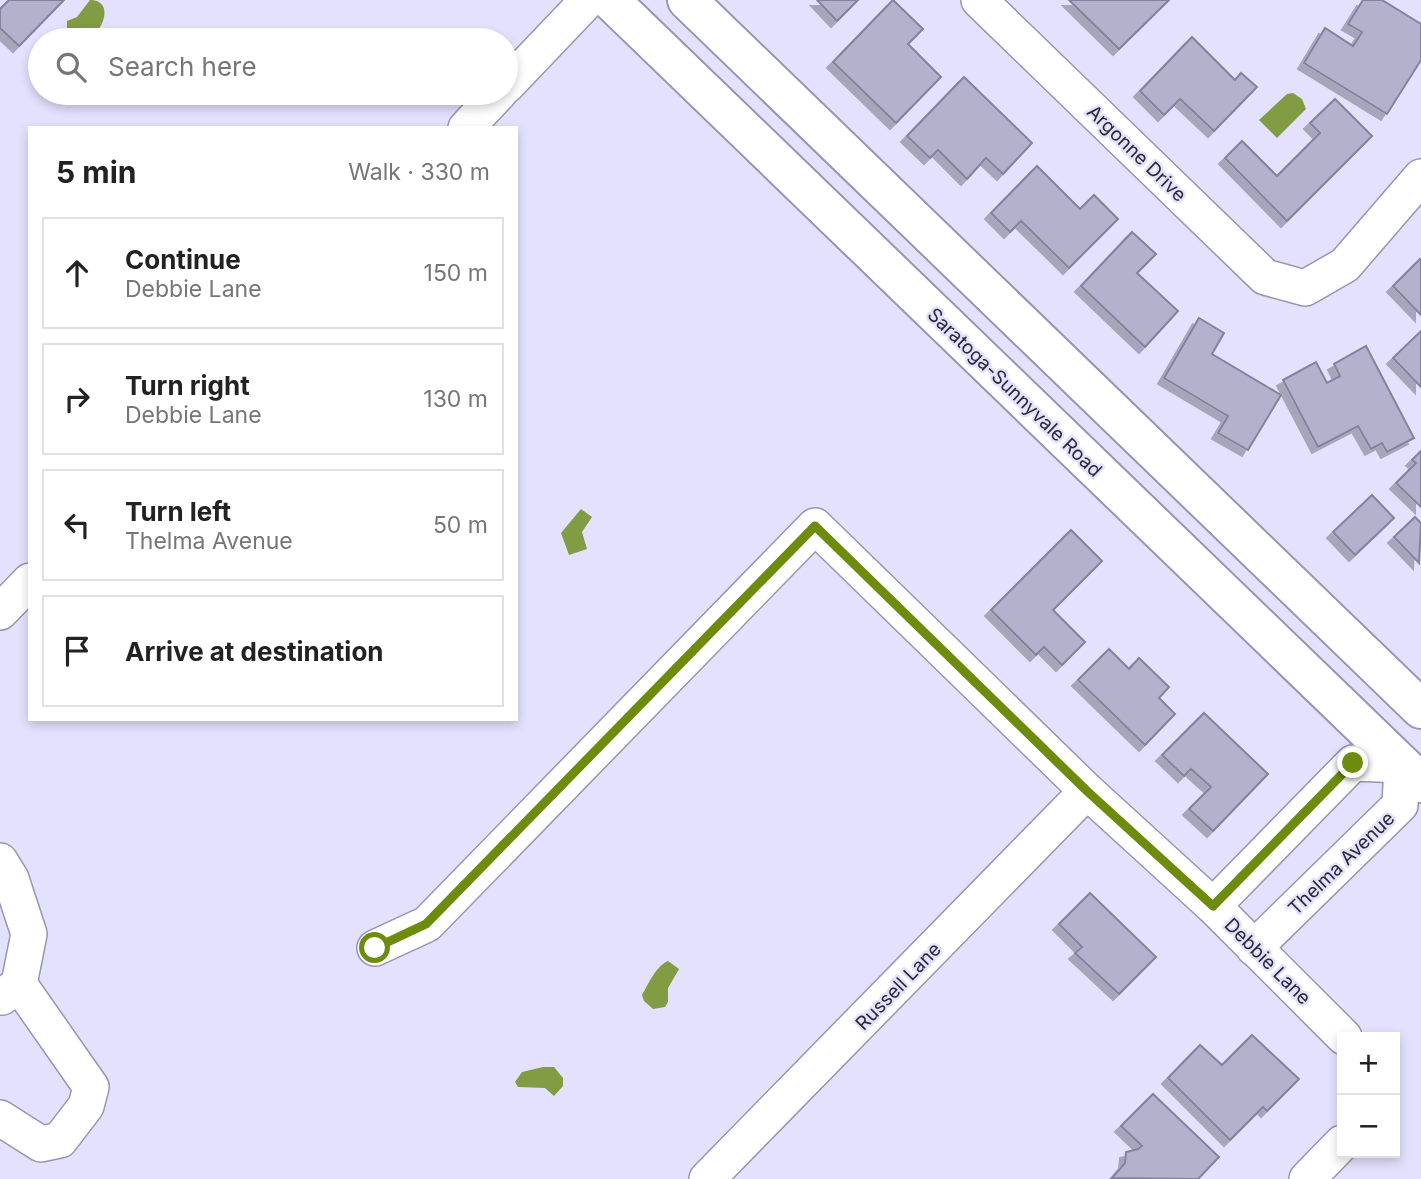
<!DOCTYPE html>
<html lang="en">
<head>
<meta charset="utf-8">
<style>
	:root { --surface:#fff; --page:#f6f6f6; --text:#222; --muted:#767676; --line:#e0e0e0 }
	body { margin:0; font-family:Inter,sans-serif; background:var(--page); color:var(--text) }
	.controls { position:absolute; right:21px; bottom:21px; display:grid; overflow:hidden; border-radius:0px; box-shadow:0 4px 10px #0003 }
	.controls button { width:63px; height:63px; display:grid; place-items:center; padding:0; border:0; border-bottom:2px solid var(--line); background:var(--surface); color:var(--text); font:35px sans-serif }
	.stop { position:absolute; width:21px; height:21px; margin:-16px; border:5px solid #6d8c0d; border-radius:50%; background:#fff }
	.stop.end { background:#6d8c0d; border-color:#fff; box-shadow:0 2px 7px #0008 }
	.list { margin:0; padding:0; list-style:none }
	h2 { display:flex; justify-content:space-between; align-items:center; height:91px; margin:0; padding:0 28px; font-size:30px }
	h2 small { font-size:23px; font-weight:400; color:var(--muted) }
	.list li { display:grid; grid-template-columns:46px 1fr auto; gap:21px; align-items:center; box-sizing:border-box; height:112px; margin:0 14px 14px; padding:0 14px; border:2px solid var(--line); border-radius:0px }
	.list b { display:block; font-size:26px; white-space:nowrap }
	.list p { margin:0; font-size:23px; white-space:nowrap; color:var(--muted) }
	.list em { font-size:23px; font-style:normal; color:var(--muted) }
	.icon { flex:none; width:38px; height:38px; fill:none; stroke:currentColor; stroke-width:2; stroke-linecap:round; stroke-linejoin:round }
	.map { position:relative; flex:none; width:1421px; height:1179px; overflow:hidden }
	.search { position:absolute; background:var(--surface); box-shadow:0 4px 10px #0003; left:28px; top:28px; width:490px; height:77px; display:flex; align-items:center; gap:18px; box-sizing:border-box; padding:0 24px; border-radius:38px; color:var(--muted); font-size:26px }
	.panel { position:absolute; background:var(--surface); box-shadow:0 4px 10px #0003; left:28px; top:126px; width:490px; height:595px; border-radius:0px }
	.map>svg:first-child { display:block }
	.water { fill:#819c43 }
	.building { fill:#b3b1cc; stroke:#84829c; stroke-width:2; filter:url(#shadow) }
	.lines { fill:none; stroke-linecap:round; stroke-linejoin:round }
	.minor-casing { stroke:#9895b0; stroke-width:38 }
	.major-casing { stroke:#9895b0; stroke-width:42 }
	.minor { stroke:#fff; stroke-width:35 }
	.major { stroke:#fff; stroke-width:38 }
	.route { stroke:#6d8c0d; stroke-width:9 }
	.labels { text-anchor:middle; stroke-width:5; stroke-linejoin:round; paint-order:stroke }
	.street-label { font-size:19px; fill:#2a2933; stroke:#e3e1fd }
</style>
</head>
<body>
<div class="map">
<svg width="1421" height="1179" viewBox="0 0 1421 1179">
	<defs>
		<filter id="shadow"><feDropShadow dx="-6" dy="6" stdDeviation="0" flood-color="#0004"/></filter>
	</defs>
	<rect width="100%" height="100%" fill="#e3e1fd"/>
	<g class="water">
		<path d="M90,0C124,0 91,61 67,33V21L77,17Z"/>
		<polygon points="1293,93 1302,99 1306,109 1277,138 1259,120 1287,94"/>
		<polygon points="581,509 592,517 582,532 587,549 569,555 561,533"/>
		<path d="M668,961L679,969L668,988V1002L665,1007L653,1009L644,1001L642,995C649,983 656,966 668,961Z"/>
		<polygon points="543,1067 554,1067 563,1078 563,1086 554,1096 545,1088 518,1087 515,1082 522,1072"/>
	</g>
	<g class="building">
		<polygon points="9,0 64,0 19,46 0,28 0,9"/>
		<polygon points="817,0 858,0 837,21"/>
		<polygon points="893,0 923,29 908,44 941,77 896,123 833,62"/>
		<polygon points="1069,0 1169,0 1119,49"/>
		<polygon points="1363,0 1382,0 1421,24 1421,60 1387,114 1304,63 1325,28 1353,46 1362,32 1348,24"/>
		<polygon points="1192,37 1235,80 1241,73 1257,87 1214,131 1180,99 1164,115 1140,91"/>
		<polygon points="964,77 1032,143 1003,174 986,158 967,179 938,150 930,158 907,136"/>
		<polygon points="1335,99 1372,136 1287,221 1225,158 1242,141 1277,176 1320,133 1310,123"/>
		<polygon points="1037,166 1080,209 1094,195 1118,219 1069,268 1021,221 1010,232 991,213"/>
		<polygon points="1132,232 1156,254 1137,273 1178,311 1145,347 1081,286"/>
		<polygon points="1420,259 1421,260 1421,315 1393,286"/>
		<polygon points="1199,318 1224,333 1212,354 1281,395 1248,450 1218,433 1228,416 1164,378"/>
		<polygon points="1421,331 1421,387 1393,358"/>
		<polygon points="1366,346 1414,438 1387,452 1382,443 1371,449 1358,426 1318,447 1283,380 1316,362 1327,383 1340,376 1334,364"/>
		<polygon points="1421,451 1421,507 1396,483 1416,463 1412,460"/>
		<polygon points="1372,495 1394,518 1355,555 1333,532"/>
		<polygon points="1415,517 1421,523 1419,563 1394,537"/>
		<polygon points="1071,530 1102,561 1053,610 1085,642 1062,665 1044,647 1036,655 991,610"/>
		<polygon points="1109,649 1129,669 1139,658 1169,687 1159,698 1175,714 1145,745 1078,680"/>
		<polygon points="1204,713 1268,774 1213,831 1189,809 1211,787 1191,769 1184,776 1162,755"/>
		<polygon points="1090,893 1156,957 1119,994 1075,953 1082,947 1059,924"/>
		<polygon points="1252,1035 1299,1079 1267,1111 1263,1107 1230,1140 1168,1078 1200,1045 1222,1065"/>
		<polygon points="1153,1094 1219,1157 1198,1179 1112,1178 1125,1163 1126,1152 1138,1149 1142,1146 1121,1126"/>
	</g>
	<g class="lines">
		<defs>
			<g id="minor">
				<polyline points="979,0 1265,277 1305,288 1345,265 1421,177"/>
				<polyline points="506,86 588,0"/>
				<polyline points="466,128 499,93"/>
				<polyline points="0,612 30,581"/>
				<polyline points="0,861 11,879 29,934 19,984 2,997"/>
				<polyline points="1213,906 1353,763 1402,765 1400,805 1254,948"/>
				<polyline points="375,948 427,924 815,526 1087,791 1213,906 1344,1037"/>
				<polyline points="0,1118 41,1144 60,1140 86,1106 91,1087 19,984"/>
				<polyline points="707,1179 1087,791"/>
				<polyline points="1307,1179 1342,1143"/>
			</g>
			<g id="major">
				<polyline points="610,0 1421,783"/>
				<polyline points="687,0 1421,709"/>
			</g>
		</defs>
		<use href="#minor" class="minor-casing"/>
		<use href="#major" class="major-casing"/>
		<use href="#minor" class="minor"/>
		<use href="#major" class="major"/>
	</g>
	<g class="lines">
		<polyline class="route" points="375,948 426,924 815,526 1087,791 1213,906 1353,763"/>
	</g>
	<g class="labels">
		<g class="street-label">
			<text transform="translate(1137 153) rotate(44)" y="7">Argonne Drive</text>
			<text transform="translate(1015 392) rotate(44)" y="7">Saratoga-Sunnyvale Road</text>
			<text transform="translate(1341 863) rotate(-44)" y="7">Thelma Avenue</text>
			<text transform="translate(1268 961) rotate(45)" y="7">Debbie Lane</text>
			<text transform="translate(898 986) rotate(-46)" y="7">Russell Lane</text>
		</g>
	</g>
</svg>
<div class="controls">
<button>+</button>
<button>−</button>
</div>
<div class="stop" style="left:375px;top:948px"></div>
<div class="stop end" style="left:1353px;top:763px"></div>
<div class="search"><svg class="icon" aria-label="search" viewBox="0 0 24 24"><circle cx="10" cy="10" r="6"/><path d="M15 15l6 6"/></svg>Search here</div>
<section class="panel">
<h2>5 min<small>Walk · 330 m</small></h2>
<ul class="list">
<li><svg class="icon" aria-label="ahead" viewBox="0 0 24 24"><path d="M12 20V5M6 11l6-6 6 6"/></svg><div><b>Continue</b><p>Debbie Lane</p></div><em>150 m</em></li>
<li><svg class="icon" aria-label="right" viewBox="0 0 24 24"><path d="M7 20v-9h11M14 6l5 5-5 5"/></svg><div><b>Turn right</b><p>Debbie Lane</p></div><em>130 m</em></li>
<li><svg class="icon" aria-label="left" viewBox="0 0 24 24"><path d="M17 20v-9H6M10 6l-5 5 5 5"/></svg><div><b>Turn left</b><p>Thelma Avenue</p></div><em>50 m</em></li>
<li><svg class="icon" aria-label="arrive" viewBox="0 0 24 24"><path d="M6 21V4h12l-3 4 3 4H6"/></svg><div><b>Arrive at destination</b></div></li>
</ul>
</section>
</div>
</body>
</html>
